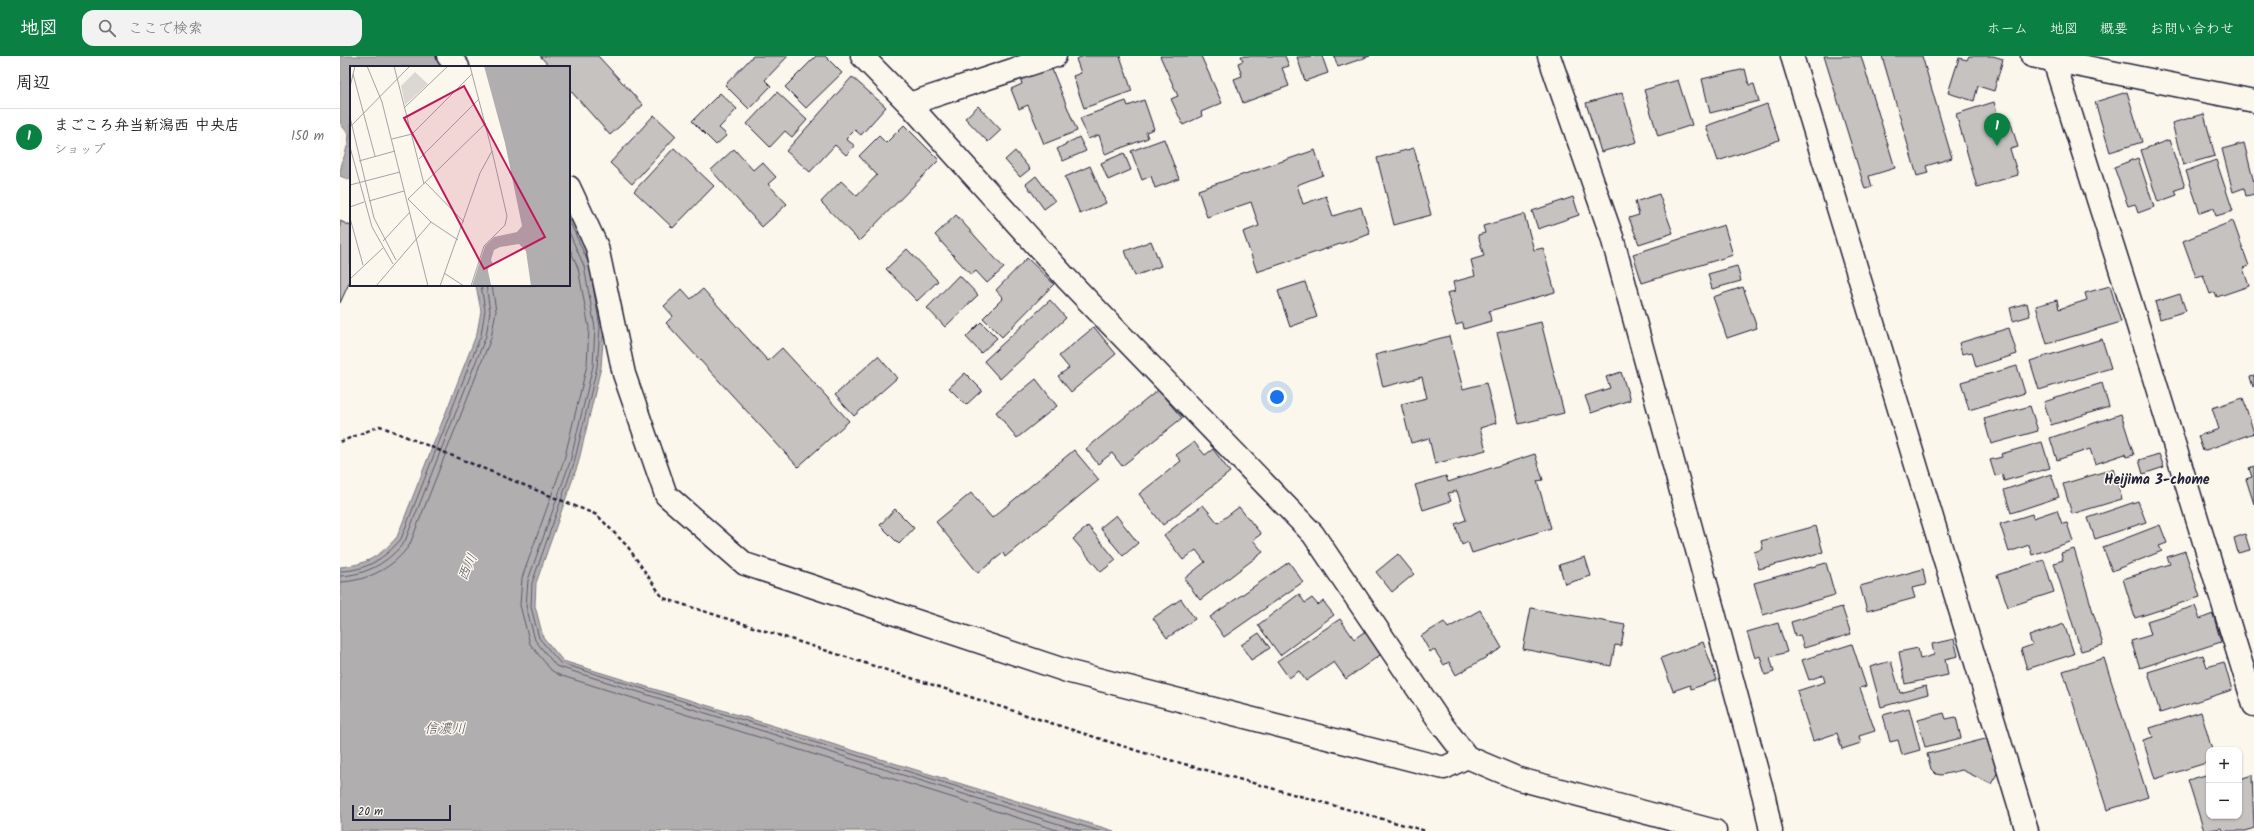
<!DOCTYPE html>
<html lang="ja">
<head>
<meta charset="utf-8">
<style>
	:root { --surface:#fff; --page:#f2f2f2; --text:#202124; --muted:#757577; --line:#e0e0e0; --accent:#0b8043 }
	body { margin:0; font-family:Kalam,"Klee One",sans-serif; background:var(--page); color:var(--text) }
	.controls { position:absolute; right:12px; bottom:12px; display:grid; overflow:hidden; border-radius:8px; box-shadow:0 1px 3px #0004 }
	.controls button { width:36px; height:36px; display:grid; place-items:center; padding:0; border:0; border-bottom:1px solid var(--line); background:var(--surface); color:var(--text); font:20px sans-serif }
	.scale { position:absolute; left:12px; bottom:10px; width:99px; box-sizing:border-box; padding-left:4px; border:2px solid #22223b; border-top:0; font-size:11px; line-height:14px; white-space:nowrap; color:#22223b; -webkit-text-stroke:3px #fbf7ec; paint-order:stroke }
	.you { position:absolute; left:937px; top:341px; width:14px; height:14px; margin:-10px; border:3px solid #fff; border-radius:50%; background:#1a73e8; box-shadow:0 0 0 6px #1a73e833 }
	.badge { display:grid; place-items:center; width:26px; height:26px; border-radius:50%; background:var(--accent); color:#fff; font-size:13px; font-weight:700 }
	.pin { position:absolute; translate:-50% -33px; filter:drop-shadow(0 1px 2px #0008) }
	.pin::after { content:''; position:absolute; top:21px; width:14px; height:12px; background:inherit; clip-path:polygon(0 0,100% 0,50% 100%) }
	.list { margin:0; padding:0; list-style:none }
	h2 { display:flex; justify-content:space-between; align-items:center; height:52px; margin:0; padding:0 16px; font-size:17px }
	h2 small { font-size:13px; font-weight:400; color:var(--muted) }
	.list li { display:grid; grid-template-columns:26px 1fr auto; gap:12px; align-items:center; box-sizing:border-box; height:56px; padding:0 16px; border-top:1px solid var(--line) }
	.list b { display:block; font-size:15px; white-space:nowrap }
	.list p { margin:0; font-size:13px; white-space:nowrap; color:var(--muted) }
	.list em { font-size:13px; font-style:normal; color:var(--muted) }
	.icon { flex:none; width:22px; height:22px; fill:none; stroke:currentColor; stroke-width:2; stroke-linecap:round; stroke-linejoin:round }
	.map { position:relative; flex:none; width:1914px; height:775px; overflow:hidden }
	header { display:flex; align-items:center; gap:24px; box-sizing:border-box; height:56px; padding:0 20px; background:var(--accent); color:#fff }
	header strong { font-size:19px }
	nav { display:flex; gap:22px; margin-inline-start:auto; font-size:14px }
	.search { width:280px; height:36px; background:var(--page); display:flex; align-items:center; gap:10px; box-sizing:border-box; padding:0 14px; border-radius:12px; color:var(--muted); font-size:15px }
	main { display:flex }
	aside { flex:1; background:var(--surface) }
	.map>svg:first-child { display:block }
	.water { fill:#b1aeb0; stroke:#787681 }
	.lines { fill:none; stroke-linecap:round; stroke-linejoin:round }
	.shore { stroke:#5b5a6a; stroke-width:1 }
	.building { fill:#c6c2c0; stroke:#22223b }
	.street-casing { stroke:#22223b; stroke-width:25 }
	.secondary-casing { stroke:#22223b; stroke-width:25 }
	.path { stroke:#22223b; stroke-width:2.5; stroke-dasharray:4 3; stroke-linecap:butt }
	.street { stroke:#fbf7ec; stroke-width:22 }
	.secondary { stroke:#fbf7ec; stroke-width:22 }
	.labels { text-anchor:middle; stroke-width:3; stroke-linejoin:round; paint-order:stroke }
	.neighbourhood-label { font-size:14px; font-weight:bold; fill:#22223b; stroke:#fbf7ec }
	.water-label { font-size:14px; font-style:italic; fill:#545364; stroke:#fbf7ec }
	.inset-road { fill:none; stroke:#a4a2a5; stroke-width:1 }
	.view { fill:#c2185b; fill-opacity:0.15; stroke:#c2185b; stroke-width:2 }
	.inset-edge { fill:none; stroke:#22223b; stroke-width:2 }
</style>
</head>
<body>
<header>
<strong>地図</strong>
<div class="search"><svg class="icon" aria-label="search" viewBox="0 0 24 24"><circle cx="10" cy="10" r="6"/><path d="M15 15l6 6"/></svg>ここで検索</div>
<nav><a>ホーム</a><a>地図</a><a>概要</a><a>お問い合わせ</a></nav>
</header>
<main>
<aside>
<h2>周辺<small></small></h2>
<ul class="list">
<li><span class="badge">1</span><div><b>まごころ弁当新潟西 中央店</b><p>ショップ</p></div><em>150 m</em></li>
</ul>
</aside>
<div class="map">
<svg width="1914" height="775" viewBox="0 0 1914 775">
	<rect width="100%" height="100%" fill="#fbf7ec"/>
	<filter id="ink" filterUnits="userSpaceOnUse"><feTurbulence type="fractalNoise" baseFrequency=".025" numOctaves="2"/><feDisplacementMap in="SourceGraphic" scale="8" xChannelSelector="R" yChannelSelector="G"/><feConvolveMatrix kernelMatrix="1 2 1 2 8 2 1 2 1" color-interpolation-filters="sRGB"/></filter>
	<g filter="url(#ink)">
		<g class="water">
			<path d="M0,0H95L106,11H11V124L0,120C0,107 8,95 9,79L0,67Z"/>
			<path d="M229,154L253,207L264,271L261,311L238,408L196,527L195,550L203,581L223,605L774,775H0V511C26,509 40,500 57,481L137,277L141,255L136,229H229Z"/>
		</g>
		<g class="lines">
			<g class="shore">
				<polyline points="229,164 248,206"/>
				<polyline points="229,176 244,210 255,272 253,310 230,406 188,524 186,550 195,584 216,610 741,775"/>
				<polyline points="229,191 238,212 249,272 247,309 224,404 182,522 180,549 190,588 211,614 219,619 720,775"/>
				<polyline points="252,224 260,271 257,311 234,407 192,527 191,551 199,582 220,607 759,775"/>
				<path d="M0,515C26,515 45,502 61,483L141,279L145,254L141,229"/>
				<path d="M0,520C27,519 49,506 65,485L146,280L150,255L146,229"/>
				<path d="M0,526C28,525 55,511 70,488L151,282L156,255L152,229"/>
			</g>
		</g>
		<g class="building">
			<polygon points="200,0 258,0 303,49 270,79 229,33 229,11 210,11"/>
			<polygon points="413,0 448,0 425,24 431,30 409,53 385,29"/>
			<polygon points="476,0 485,0 502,17 466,52 445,31"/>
			<polygon points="744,0 780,0 792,35 744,52 733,20 741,17 736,3"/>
			<polygon points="820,0 861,0 882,47 861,56 862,60 843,69 831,43 838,40"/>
			<polygon points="901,0 945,0 949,10 942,12 949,30 903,47 894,23 902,20 898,7 903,5"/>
			<polygon points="982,0 988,17 965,25 957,1"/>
			<polygon points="994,0 1030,0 998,11"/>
			<polygon points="1484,0 1521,0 1555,112 1529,120 1532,131 1525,133"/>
			<polygon points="1542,0 1582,0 1612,102 1586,110 1588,117 1577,120"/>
			<polygon points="1629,0 1653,0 1663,3 1654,35 1638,30 1634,45 1608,37 1619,2 1627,4"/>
			<polygon points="709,6 737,75 704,88 688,49 679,53 671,33 682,28 679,18"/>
			<polygon points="1405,13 1409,29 1414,28 1419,45 1370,57 1362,23"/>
			<polygon points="512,21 546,51 521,79 515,74 506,83 515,90 506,99 495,89 470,116 446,95"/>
			<polygon points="1338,24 1352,69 1318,80 1304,34"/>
			<polygon points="437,36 467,64 452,81 445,75 430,91 407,68"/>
			<polygon points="1787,36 1802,86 1770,96 1755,46"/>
			<polygon points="380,37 397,53 379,72 387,79 376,89 352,65"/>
			<polygon points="1282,37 1297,86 1261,96 1246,47"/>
			<polygon points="804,44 814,73 806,76 808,82 765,98 759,79 748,83 740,62 786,45 788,50"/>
			<polygon points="1654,46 1660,67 1670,64 1678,91 1670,93 1678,119 1637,131 1616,58"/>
			<polygon points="1427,48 1439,84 1378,105 1366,70"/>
			<polygon points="638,50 661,74 648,86 625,62"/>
			<polygon points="1864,58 1875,100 1843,109 1832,67"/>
			<polygon points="314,59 336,80 292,128 270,107"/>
			<polygon points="564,69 599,104 519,185 481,146 501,125 517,140 537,119 519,100 539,80 546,87"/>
			<polygon points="739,81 746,95 723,105 717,93"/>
			<polygon points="824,83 839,123 815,132 811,120 802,124 791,95"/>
			<polygon points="1829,84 1845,131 1835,134 1837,139 1818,146 1801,94"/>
			<polygon points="1904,87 1914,127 1914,138 1906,140 1904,132 1893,136 1882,93"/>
			<polygon points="334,92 374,130 333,172 294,135"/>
			<polygon points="1074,92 1091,159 1054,169 1037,102"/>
			<polygon points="394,93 413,114 422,106 436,121 428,128 447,148 422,171 371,114"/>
			<polygon points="975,94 983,119 957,129 963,148 986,140 993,160 1021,151 1030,178 917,216 903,176 919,170 911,146 867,161 858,134"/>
			<polygon points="675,95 690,113 680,121 665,104"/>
			<polygon points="784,97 791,114 768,124 761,107"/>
			<polygon points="1798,102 1814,151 1798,157 1795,148 1788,150 1774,111"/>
			<polygon points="1876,104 1893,155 1876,160 1874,152 1860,157 1846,115"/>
			<polygon points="750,110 766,147 740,158 725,121"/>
			<polygon points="696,120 715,145 704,153 686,128"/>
			<polygon points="1319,138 1333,177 1299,188 1289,162 1299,159 1295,146"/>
			<polygon points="1233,141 1239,159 1198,173 1192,155"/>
			<polygon points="1184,158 1194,194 1203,192 1215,236 1149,255 1151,265 1124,273 1123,267 1116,269 1107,237 1115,235 1113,226 1135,220 1131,204 1144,200 1138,179 1145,177 1143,170"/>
			<polygon points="616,159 664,212 647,227 636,215 631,219 595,179"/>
			<polygon points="0,165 11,170 11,223 0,247"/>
			<polygon points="1893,165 1909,210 1903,212 1909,230 1877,241 1875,236 1870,238 1863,219 1856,221 1843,185"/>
			<polygon points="1384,169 1393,199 1302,227 1293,198"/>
			<polygon points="811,185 821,210 795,220 785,195"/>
			<polygon points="567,193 598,225 577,245 546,213"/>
			<polygon points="687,202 714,228 662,281 643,262 663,242 656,234"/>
			<polygon points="1397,210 1401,225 1372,233 1368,218"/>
			<polygon points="619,219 638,239 605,271 587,252"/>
			<polygon points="965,226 977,261 950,271 938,235"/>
			<polygon points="1770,230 1781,266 1707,288 1696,250 1717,244 1719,253 1747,244 1745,237"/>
			<polygon points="1403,231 1417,272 1387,282 1373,241"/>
			<polygon points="342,233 351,243 363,233 428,305 442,292 509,365 458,411 326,267 333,260 324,250"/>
			<polygon points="1840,238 1846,255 1820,263 1815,246"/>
			<polygon points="710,244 726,262 660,323 644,305"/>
			<polygon points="1687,247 1690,260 1673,265 1670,252"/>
			<polygon points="641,266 657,282 641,297 626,281"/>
			<polygon points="1201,266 1224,357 1179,368 1157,277"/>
			<polygon points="754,271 776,298 731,336 718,320 729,312 719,300"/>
			<polygon points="1669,272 1677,298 1636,311 1632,296 1622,298 1619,287"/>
			<polygon points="1109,280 1123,333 1146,327 1156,367 1140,372 1146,394 1095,408 1089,382 1071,387 1061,348 1087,342 1082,321 1043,331 1035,299"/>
			<polygon points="1762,283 1771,312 1699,334 1690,305"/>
			<polygon points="538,300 557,322 514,360 495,339"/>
			<polygon points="1677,310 1685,337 1629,354 1621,326"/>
			<polygon points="1281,316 1290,344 1251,357 1245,340 1270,332 1266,321"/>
			<polygon points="625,317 642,334 626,349 609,332"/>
			<polygon points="1914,320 1914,330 1913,331 1910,321"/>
			<polygon points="696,323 717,350 677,382 656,356"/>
			<polygon points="1762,327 1769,351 1711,369 1704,346"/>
			<polygon points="818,334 842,362 782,410 772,397 758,408 746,393"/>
			<polygon points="1903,342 1914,377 1863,395 1858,380 1879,373 1872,352"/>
			<polygon points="1690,350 1698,375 1651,388 1644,363"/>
			<polygon points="1781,358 1794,399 1786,401 1785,398 1755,408 1750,393 1717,404 1710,382"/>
			<polygon points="854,386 865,399 873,393 890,416 823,469 799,438 841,405 836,399"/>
			<polygon points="1702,386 1710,412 1664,425 1662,418 1655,420 1650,404 1662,401 1661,398"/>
			<polygon points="734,394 759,424 665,501 663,497 638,517 596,466 631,437 652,462"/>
			<polygon points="1195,398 1203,424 1197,425 1211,472 1132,497 1128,486 1122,489 1115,468 1126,464 1117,435 1108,437 1111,445 1083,454 1075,429 1106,420 1108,426"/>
			<polygon points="1819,398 1824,411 1803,418 1799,404"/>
			<polygon points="1914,410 1914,448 1906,423 1912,421 1909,412"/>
			<polygon points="1773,413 1782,443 1732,458 1723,428"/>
			<polygon points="1711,418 1719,441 1671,457 1664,434"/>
			<polygon points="1798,445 1806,466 1755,483 1748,462"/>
			<polygon points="863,449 878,467 899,451 921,478 913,484 923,496 860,544 844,523 865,506 856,494 843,504 824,479"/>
			<polygon points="555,453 574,472 559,488 540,469"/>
			<polygon points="1717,454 1722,468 1727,467 1733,485 1692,499 1689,489 1669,496 1660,468 1692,458 1693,462"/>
			<polygon points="776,459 798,487 783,500 760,472"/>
			<polygon points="1820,469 1827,487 1819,490 1822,495 1772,515 1763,491"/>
			<polygon points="748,470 776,504 761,516 733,483"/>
			<polygon points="1476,470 1483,496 1419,513 1414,496 1423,493 1421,485"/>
			<polygon points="1905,478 1910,494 1898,497 1894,482"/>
			<polygon points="1734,493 1763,589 1741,595 1714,507 1723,504 1721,497"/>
			<polygon points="1845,495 1860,541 1795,562 1783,523 1830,508 1827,501"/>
			<polygon points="1058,498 1074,518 1052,536 1036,516"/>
			<polygon points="1245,501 1251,520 1225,528 1219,509"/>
			<polygon points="1704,504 1714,536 1668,551 1657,519"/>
			<polygon points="949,506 963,526 884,581 870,561"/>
			<polygon points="1486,507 1495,539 1423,559 1414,527"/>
			<polygon points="1583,513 1586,529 1572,532 1575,542 1527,555 1520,530"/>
			<polygon points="959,538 965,547 972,542 978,549 983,545 994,559 940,599 918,569"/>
			<polygon points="841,543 855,563 827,582 813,562"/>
			<polygon points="1855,550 1860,563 1873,558 1881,586 1800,612 1791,585 1811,579 1807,565"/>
			<polygon points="1502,551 1511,578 1464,592 1460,579 1455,580 1451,566"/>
			<polygon points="1191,552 1285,569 1281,590 1275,589 1271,610 1183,593"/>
			<polygon points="1140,554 1162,592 1116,619 1109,606 1104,609 1094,593 1090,596 1081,580 1104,566 1108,572"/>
			<polygon points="1000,563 1014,583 1027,574 1043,597 1006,623 994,606 966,625 959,615 949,622 937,605"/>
			<polygon points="1438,567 1447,596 1430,601 1434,616 1425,619 1420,600 1415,602 1407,576"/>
			<polygon points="1724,568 1734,598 1687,613 1681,593 1692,589 1689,580"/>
			<polygon points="919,577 930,592 911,604 901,589"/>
			<polygon points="1614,583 1618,600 1605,603 1608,619 1565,628 1559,596 1578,592 1580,603 1594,599 1592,588"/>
			<polygon points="1363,586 1377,624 1351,633 1350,629 1333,635 1321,602"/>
			<polygon points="1512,588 1526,630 1520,632 1535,675 1519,680 1521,687 1502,693 1497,677 1473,685 1457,635 1485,626 1483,619 1469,624 1462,604"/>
			<polygon points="1863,599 1867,611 1884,606 1892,634 1820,657 1808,616"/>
			<polygon points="1764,602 1808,741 1767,754 1723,615"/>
			<polygon points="1551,605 1560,637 1586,630 1588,638 1541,651 1530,611"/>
			<polygon points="1569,652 1580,694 1562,699 1558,684 1550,686 1543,659"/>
			<polygon points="1861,656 1872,694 1869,694 1869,706 1815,723 1803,684 1813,681 1810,672"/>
			<polygon points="1604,657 1606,663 1616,661 1621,682 1585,691 1578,664"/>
			<polygon points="1649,682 1658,716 1651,728 1622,714 1601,719 1596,718 1591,713 1587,698"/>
			<polygon points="1869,718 1869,760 1899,760 1899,721 1900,723 1912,719 1914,772 1906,775 1882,775 1881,772 1864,775 1848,724"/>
		</g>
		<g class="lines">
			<defs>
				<g id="street">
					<polyline points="108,0 118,11"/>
					<polyline points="1209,0 1272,181 1424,741 1431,775"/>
					<polyline points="1452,0 1687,775"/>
					<polyline points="1692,0 1914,45"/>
					<polyline points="1715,0 1714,5 1795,260 1914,649"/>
					<polyline points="569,48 715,0"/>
					<polyline points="229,131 257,191 284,318 326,439 405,508 730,616 1104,712 1127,701"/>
				</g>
				<polyline id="secondary" points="522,0 569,48 726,222 973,478 1100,666 1127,701 1179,723 1375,775"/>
			</defs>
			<use href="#street" class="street-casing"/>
			<use href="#secondary" class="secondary-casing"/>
			<polyline class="path" points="0,386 40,370 257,459 288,491 323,542 801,696 1086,775"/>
			<use href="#street" class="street"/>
			<use href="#secondary" class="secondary"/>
		</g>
	</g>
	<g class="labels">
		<g class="neighbourhood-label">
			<text x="1817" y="428">Heijima 3-chome</text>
		</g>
		<g class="water-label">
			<text transform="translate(127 511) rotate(-66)" y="5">西川</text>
			<text x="105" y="677">信濃川</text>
		</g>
	</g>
	<g transform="translate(10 10)">
		<rect width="220" height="220" fill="#fbf7ec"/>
		<path d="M65,6L78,18L55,39L51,20Z" fill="#dbd8d3"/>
		<path d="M134,0H220V220H181L176,185L169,178L150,181L144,184L141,194L143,198L139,199L138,205L141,219L122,220L135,180L144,171L167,166L172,160L155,77Z" fill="#b1aeb0"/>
		<path class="inset-road" d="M17,0L32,36L78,220M44,0L74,118M3,8L25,90M0,21L5,0M54,42L98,0M0,51L24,152L46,194M1,60L60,0M42,73L62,68L122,8M0,81L22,161L43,198M69,93L129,33M9,95L45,85M75,116L114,156M0,119L50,106M19,135L54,125M0,141L14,136M0,152L13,199M108,174L81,156L58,133L136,57M33,175L60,146M94,207L114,220M0,213L33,182M26,220L81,156M90,220L130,107L142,85L120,0M121,220L134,180L155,159L157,150L142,85"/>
		<path class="view" d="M114,20L195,171L134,203L54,52Z"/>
		<rect width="220" height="220" class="inset-edge"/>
	</g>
</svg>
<div class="controls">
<button>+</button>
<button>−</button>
</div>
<div class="scale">20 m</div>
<div class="you"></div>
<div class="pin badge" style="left:1657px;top:90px">1</div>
</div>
</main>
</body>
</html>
